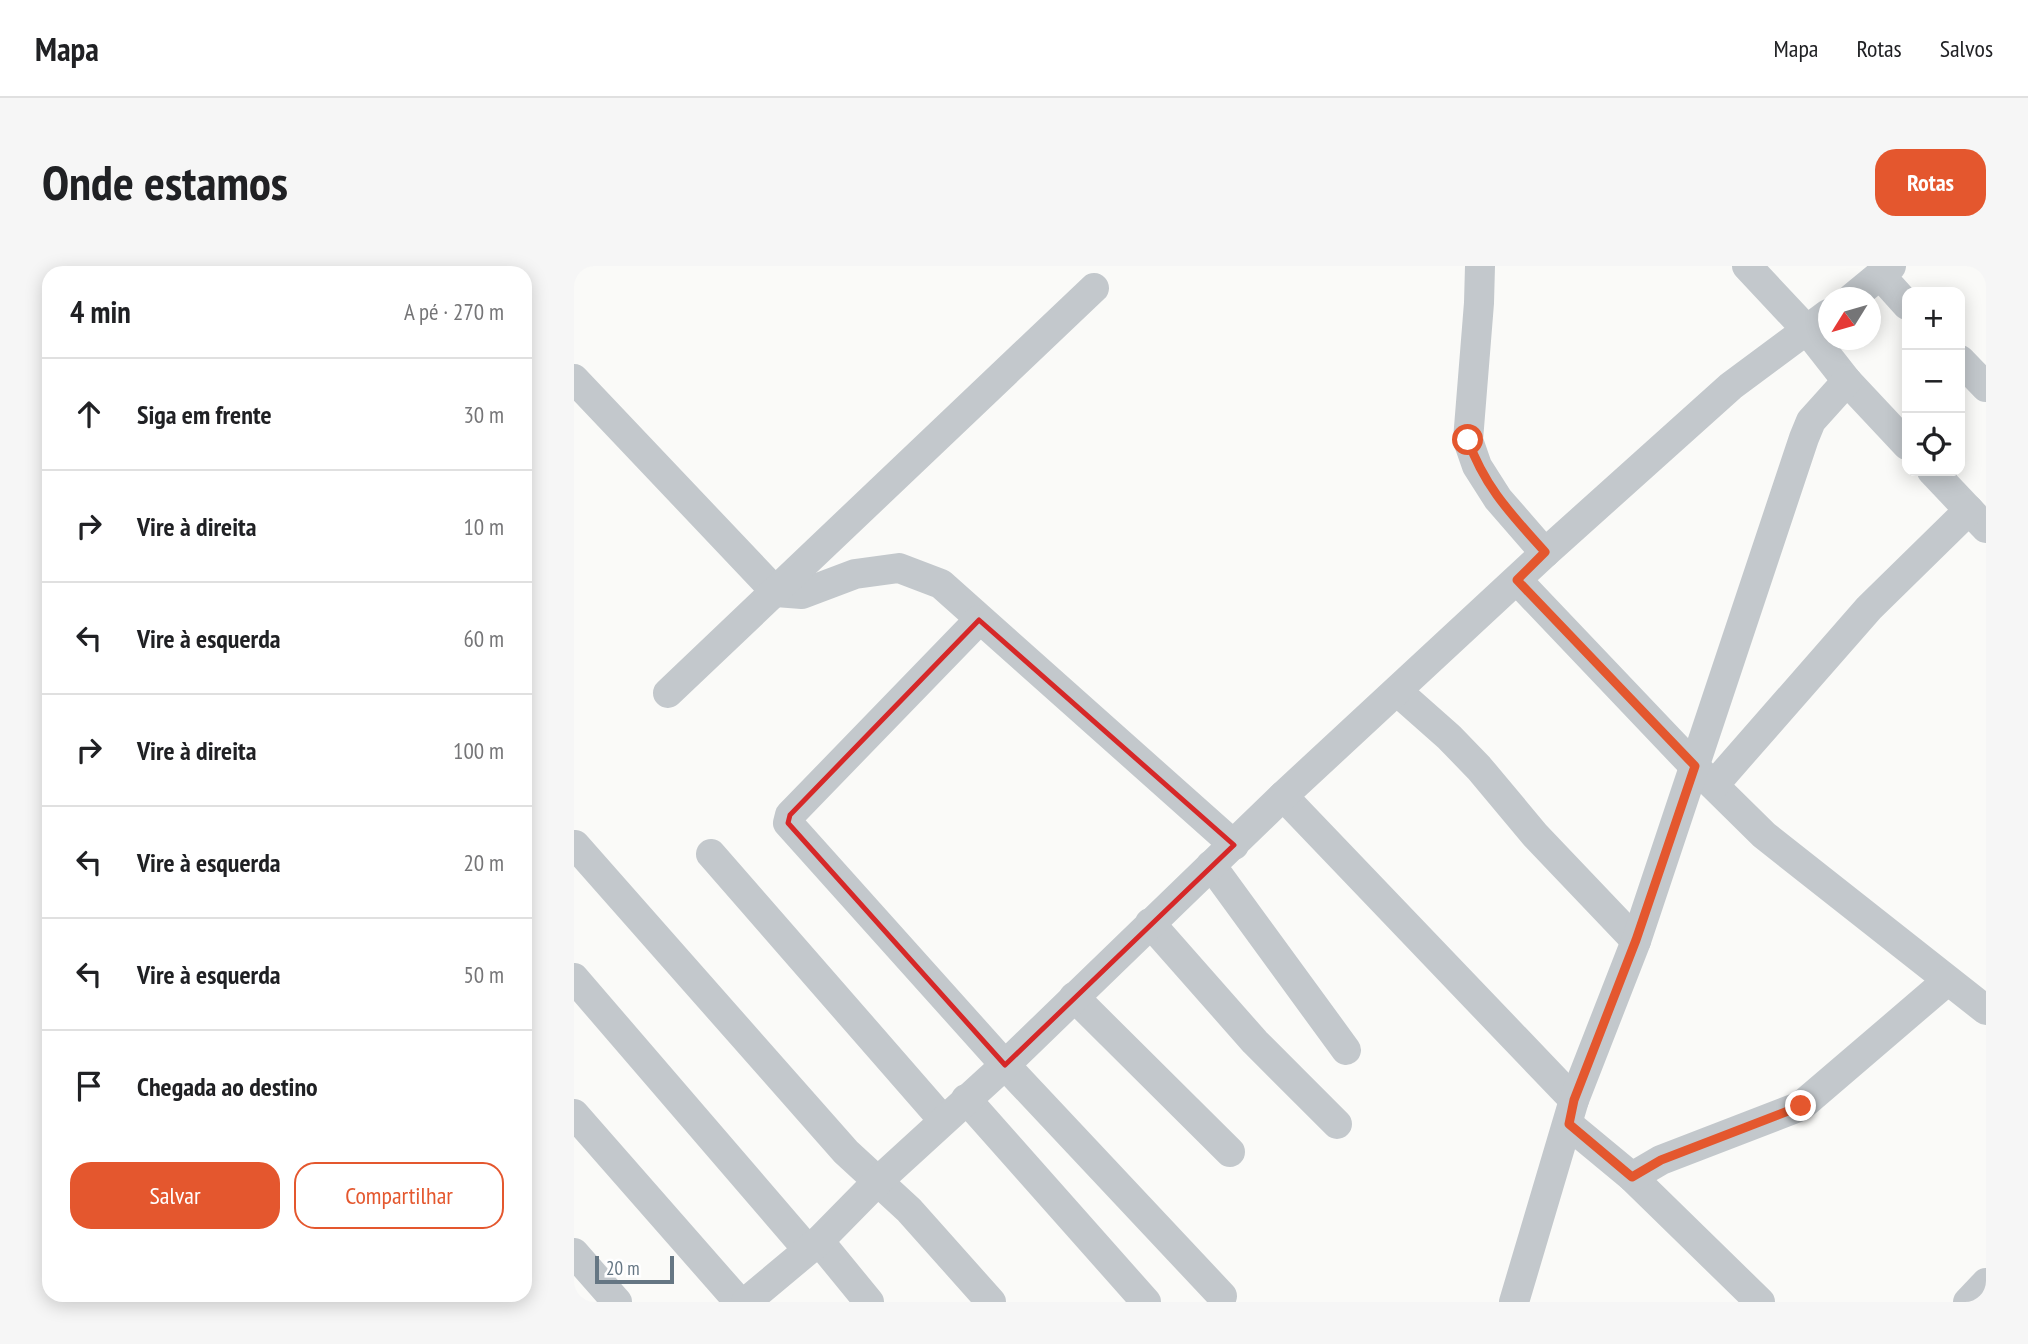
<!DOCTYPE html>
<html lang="pt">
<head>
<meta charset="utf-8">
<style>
	:root { --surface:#fff; --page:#f6f6f6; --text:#202124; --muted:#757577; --line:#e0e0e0; --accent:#e4572e }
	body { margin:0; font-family:"PT Sans Narrow",sans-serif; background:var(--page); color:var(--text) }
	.controls { position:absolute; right:21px; top:21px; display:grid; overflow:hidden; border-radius:14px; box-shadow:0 4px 18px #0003 }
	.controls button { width:63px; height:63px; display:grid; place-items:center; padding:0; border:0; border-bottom:2px solid var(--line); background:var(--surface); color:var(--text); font:35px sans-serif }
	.compass { position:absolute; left:1244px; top:21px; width:63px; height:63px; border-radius:50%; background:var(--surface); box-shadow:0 4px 18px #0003; rotate:233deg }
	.scale { position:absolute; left:21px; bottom:18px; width:79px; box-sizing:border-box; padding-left:7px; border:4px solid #657683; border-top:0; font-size:19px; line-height:24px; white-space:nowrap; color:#657683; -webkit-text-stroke:5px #fff; paint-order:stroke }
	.stop { position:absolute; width:21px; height:21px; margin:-16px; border:5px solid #e4572e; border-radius:50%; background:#fff }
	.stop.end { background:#e4572e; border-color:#fff; box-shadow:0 2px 7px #0008 }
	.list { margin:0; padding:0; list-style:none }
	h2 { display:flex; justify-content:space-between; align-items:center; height:91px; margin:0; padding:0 28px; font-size:30px }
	h2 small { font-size:23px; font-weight:400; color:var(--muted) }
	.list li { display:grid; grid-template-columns:46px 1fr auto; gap:21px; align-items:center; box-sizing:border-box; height:112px; padding:0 28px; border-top:2px solid var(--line) }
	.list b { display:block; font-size:26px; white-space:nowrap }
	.list em { font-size:23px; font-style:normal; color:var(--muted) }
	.actions { display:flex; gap:14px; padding:21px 28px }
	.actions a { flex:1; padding:16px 0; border:2px solid var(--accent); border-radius:21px; text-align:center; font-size:24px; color:var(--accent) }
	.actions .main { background:var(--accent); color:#fff }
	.icon { flex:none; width:38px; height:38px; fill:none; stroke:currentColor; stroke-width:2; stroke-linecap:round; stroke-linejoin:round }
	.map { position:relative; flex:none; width:1412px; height:1036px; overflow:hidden; border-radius:21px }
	header { display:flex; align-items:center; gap:42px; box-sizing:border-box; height:98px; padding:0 35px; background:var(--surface); border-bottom:2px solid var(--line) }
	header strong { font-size:33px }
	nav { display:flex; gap:38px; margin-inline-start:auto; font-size:24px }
	.intro { display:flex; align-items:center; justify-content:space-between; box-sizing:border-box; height:168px; padding:0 42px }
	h1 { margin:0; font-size:49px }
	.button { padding:18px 32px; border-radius:21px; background:var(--accent); color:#fff; font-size:24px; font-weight:700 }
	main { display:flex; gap:42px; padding:0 42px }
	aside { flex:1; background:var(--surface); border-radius:21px; box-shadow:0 4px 18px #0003 }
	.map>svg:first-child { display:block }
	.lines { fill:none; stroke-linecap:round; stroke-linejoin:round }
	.minor { stroke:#c3c8cc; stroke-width:30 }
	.route { stroke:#e4572e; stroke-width:9 }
	.marked { fill:none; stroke:#d62828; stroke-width:5; stroke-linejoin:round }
</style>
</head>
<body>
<header>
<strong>Mapa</strong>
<nav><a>Mapa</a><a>Rotas</a><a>Salvos</a></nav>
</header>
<div class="intro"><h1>Onde estamos</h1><a class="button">Rotas</a></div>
<main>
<aside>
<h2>4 min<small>A pé · 270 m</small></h2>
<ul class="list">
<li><svg class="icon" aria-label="ahead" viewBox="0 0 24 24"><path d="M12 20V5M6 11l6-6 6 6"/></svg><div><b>Siga em frente</b></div><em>30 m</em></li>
<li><svg class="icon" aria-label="right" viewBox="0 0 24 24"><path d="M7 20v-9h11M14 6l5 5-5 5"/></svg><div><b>Vire à direita</b></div><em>10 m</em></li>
<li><svg class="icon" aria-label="left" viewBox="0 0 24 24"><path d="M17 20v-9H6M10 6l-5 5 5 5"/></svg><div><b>Vire à esquerda</b></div><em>60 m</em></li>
<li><svg class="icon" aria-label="right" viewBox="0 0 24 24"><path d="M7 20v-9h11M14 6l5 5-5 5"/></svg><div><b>Vire à direita</b></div><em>100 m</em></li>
<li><svg class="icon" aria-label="left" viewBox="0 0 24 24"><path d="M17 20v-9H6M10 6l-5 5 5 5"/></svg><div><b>Vire à esquerda</b></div><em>20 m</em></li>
<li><svg class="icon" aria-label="left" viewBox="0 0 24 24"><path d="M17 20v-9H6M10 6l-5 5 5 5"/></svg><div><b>Vire à esquerda</b></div><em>50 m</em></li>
<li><svg class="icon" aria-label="arrive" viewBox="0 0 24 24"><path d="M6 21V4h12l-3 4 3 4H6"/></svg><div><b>Chegada ao destino</b></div></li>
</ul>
<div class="actions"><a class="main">Salvar</a><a>Compartilhar</a></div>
</aside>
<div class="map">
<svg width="1412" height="1036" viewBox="0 0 1412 1036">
	<rect width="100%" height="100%" fill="#fafaf8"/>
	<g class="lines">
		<g class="minor">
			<polyline points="906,0 905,37 894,174 903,200 924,233 971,287"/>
			<polyline points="1173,0 1233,64 1273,115 1333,179"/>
			<polyline points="1306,9 1333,39"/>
			<polyline points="1278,32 1317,0"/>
			<polyline points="1386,94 1412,121"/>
			<polyline points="0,113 202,326 228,328 281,308 325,302 367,318 660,579"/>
			<polyline points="1358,205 1412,262"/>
			<polyline points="943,314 1120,500 1190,569 1412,744"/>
			<polyline points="405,354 216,549 214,557 431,799 648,1030"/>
			<polyline points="823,425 875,471 905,502 961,569 1062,675"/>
			<polyline points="94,427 520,22"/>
			<polyline points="1140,519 1295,342 1395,244"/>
			<polyline points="709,530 1000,834"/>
			<polyline points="1,579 272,886 335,944 417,1036"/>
			<polyline points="137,588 369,854"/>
			<polyline points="637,599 772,784"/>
			<polyline points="576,657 681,776 763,858"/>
			<polyline points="0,712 234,984"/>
			<polyline points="500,731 656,886"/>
			<polyline points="392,833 572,1036"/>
			<polyline points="0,848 165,1036"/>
			<polyline points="994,858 1058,911 1186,1036"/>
			<polyline points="1058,911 1087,894 1227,840 1373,715"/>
			<polyline points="245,975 295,1036"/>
			<polyline points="0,987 43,1036"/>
			<polyline points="172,1036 245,975 303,916 431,799 709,530 971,287 1157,120 1254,48"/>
			<polyline points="940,1036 1000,834 1062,675 1230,172 1237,155 1273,115"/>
			<polyline points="1394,1036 1412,1017"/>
		</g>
	</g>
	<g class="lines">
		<path class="route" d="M894,174C911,222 938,249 971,286L943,314L1121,500L1062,674L1000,834L995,858L1058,911L1087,894L1227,840"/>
	</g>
	<path class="marked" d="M405,354L660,579L431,799L214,557L216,549Z"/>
</svg>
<div class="controls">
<button>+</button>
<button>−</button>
<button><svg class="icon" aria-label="locate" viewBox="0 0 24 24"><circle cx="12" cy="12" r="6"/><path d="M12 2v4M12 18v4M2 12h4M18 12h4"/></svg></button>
</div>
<svg class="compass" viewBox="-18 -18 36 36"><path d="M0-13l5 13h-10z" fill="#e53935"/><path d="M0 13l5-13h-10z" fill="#757577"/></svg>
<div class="scale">20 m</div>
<div class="stop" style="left:894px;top:174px"></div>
<div class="stop end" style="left:1227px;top:840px"></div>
</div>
</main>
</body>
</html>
